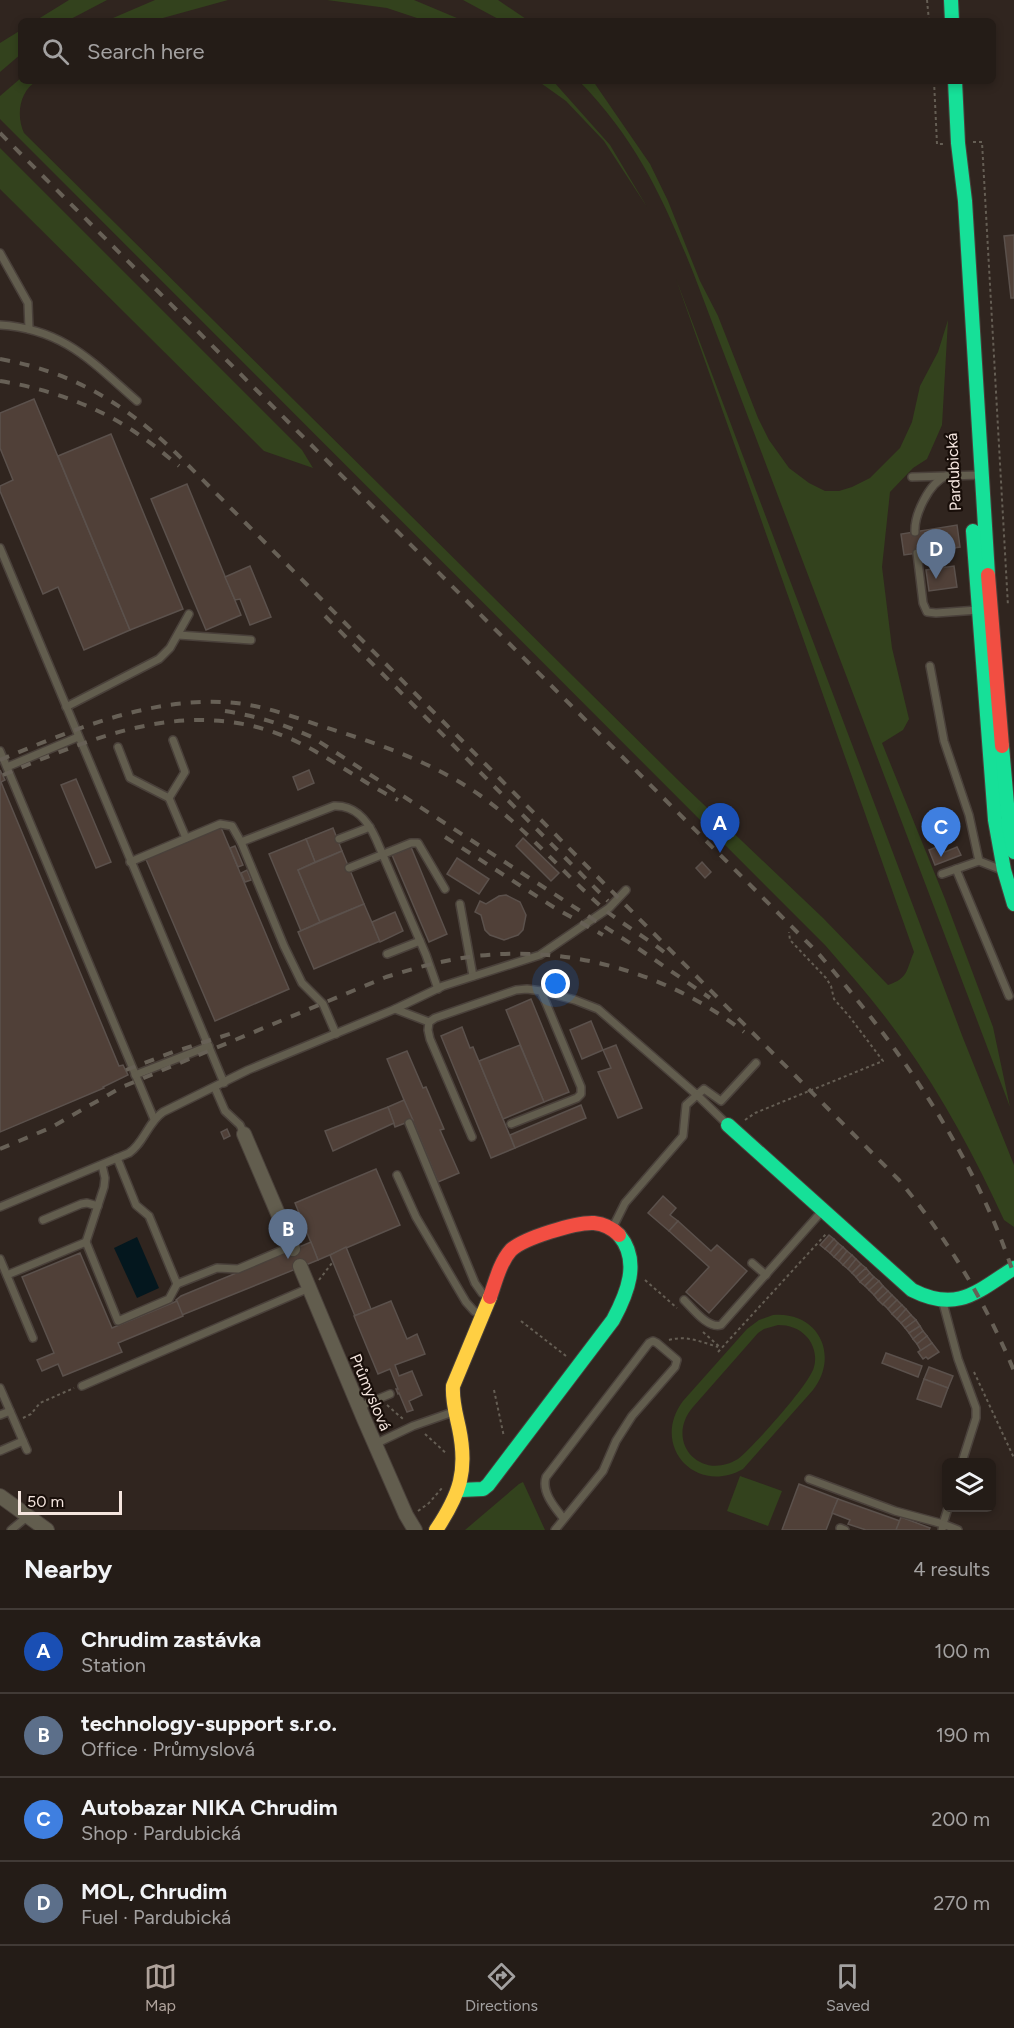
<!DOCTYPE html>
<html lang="en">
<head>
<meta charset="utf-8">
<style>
	:root { --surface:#241c17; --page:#2c2520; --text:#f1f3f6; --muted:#a3a1a1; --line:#413a36; --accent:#afa29b }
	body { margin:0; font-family:Figtree,sans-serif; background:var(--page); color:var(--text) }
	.controls { position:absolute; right:18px; bottom:18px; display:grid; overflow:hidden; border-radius:9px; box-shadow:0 3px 9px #0003 }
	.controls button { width:54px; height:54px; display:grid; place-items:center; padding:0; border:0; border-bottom:2px solid var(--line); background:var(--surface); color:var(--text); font:30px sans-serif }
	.scale { position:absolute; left:18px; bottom:15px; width:104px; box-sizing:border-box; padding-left:6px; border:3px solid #f4e5de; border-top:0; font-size:16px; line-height:21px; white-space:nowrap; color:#f4e5de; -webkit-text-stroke:4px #180e09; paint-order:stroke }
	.you { position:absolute; left:556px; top:984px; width:21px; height:21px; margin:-15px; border:4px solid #fff; border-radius:50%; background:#1a73e8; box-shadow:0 0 0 9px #1a73e833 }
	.badge { display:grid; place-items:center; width:39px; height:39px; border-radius:50%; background:var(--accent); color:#fff; font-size:20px; font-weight:700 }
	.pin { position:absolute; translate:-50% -50px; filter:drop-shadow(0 2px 3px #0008) }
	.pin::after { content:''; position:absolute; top:32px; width:21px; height:18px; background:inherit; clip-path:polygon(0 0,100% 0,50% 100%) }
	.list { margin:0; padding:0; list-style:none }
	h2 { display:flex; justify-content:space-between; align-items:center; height:78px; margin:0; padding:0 24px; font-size:26px }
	h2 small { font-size:20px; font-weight:400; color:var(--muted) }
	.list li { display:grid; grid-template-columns:39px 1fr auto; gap:18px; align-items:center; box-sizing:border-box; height:84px; padding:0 24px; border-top:2px solid var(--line) }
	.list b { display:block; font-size:22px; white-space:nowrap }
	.list p { margin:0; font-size:20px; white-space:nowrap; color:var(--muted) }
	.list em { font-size:20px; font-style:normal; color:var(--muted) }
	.icon { flex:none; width:33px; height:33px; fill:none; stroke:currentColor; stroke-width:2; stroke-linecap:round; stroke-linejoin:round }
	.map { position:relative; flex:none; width:1014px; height:1530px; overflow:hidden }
	.search { position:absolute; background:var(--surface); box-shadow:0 3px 9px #0003; left:18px; right:18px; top:18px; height:66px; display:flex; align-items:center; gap:15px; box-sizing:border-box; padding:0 21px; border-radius:9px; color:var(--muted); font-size:22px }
	.sheet { height:414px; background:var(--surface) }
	nav { display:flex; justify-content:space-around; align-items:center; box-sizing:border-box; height:84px; border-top:2px solid var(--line); background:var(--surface); font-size:16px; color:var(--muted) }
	nav a { display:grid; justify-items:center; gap:3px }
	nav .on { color:var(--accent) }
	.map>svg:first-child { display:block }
	.green { fill:#33421d; fill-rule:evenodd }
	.water { fill:#04171e }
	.building { fill:#504038; stroke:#5b514c; stroke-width:1.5 }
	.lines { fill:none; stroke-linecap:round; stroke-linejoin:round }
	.lane-casing { stroke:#4a413b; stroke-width:10 }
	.street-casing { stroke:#4a413b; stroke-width:16 }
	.fast-casing { stroke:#4a413b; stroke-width:16 }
	.slow-casing { stroke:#4a413b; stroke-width:16 }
	.jam-casing { stroke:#4a413b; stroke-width:16 }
	.path { stroke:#655e54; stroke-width:2; stroke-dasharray:3 3; stroke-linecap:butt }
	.lane { stroke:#625d4e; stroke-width:7 }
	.street { stroke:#625d4e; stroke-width:14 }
	.fast { stroke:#16e098; stroke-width:14 }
	.slow { stroke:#ffcf43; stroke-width:14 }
	.jam { stroke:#f24e42; stroke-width:14 }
	.rail { stroke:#676056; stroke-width:4; stroke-dasharray:10 10; stroke-linecap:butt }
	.labels { text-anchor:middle; stroke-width:4.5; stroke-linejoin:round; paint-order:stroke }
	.street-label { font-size:16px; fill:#f4e5de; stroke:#180e09 }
</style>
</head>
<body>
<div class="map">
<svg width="1014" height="1530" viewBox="0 0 1014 1530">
	<rect width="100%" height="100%" fill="#30251f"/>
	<g class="green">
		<polygon points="69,0 107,0 67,21 35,21"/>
		<polygon points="155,0 228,0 152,21 106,21"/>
		<polygon points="327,0 414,0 464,21 426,21 387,8"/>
		<polygon points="463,0 498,0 529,21 502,21"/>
		<polygon points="21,30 21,54 0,72 0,43"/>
		<path d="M21,78V81H37C19,91 16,116 24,133L680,782L823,918L888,985C909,978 906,970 914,952L676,279L963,1038L1014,1165V1227L1004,1220C975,1157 943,1097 903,1041C879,1007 852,976 825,945L0,119V96Z"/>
		<polygon points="538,81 553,81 610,145 647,207 604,141 566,101"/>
		<path d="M579,81H593L650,164L668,201L700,281L718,316L758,418L769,440L789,468L809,483L825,491H839L852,487L870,478L900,448L912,422L920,386L938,352L948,320L942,425L927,459L913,468L890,492L882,567L892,648L909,719L903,730L882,743L945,899L993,1027L1010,1107L693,272C663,198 636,139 579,81Z"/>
		<polygon points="0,148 302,450 313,468 264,451 0,189"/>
		<path d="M773,1315C818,1311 840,1355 813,1390L743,1469C695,1496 650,1445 683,1401L747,1329L759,1320ZM778,1325C789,1325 799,1328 807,1337C814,1345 817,1357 814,1367C810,1384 753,1447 738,1459C700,1482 664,1441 693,1407L758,1333L764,1329Z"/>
		<polygon points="740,1476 782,1491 768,1526 727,1511"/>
		<polygon points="523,1482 545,1530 465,1530 519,1484"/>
	</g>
	<polygon class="water" points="137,1237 159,1288 137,1298 114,1248"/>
	<g class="building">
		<polygon points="1014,235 1014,298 1011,298 1004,236"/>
		<polygon points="34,399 130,630 84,650 58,587 43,594 0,491 0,486 13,480 0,448 0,413"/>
		<polygon points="111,434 183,609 130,630 58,456"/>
		<polygon points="187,484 241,615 206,630 151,499"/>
		<polygon points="957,525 960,547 904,555 901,534"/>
		<polygon points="943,549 945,566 934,568 931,551"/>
		<polygon points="250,566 271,617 250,625 240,599 235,600 225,577"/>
		<polygon points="954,566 957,587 929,591 926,570"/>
		<polygon points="0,770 5,780 1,782 119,1066 123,1065 128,1075 103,1087 104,1088 0,1132"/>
		<polygon points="309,770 314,783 298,790 293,777"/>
		<polygon points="76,779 111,862 96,868 61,785"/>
		<polygon points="220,825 289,989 215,1021 145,857"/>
		<polygon points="333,828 342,851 315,862 306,839"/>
		<polygon points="523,838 559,873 551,881 516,846"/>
		<polygon points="306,839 315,862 298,870 320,922 301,931 269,854"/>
		<polygon points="942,845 945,852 957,847 961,855 935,865 929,850"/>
		<polygon points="235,846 243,865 238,867 230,848"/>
		<polygon points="411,847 447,934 429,942 392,855"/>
		<polygon points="342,851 364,904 320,922 298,870"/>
		<polygon points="457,858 489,879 479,894 447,874"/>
		<polygon points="702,862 711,872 705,878 696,868"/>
		<polygon points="247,870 251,880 245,882 241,873"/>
		<polygon points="506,895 520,902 526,915 523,930 518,935 504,940 490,935 485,930 481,915 475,912 480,901 486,904 499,896"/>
		<polygon points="364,904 380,941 314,969 298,932"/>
		<polygon points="395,912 403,931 380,942 372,922"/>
		<polygon points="531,999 569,1092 544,1102 506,1010"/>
		<polygon points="591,1021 603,1050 582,1059 570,1030"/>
		<polygon points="462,1027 470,1048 473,1047 515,1148 491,1158 441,1036"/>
		<polygon points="520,1045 544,1102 503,1119 479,1061"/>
		<polygon points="616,1045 642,1108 618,1118 598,1072 611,1068 603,1050"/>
		<polygon points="407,1051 423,1088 426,1087 444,1129 440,1130 459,1173 438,1182 387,1059"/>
		<polygon points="404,1100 413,1120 395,1127 388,1107"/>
		<polygon points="581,1105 586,1118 515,1148 510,1135"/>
		<polygon points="388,1107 394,1123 333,1151 325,1131"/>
		<polygon points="227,1129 230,1136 224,1139 221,1132"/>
		<polygon points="376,1169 400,1225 318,1260 295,1203"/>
		<polygon points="663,1196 676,1208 670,1215 678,1221 669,1231 648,1213"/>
		<polygon points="678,1221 711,1251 717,1245 747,1271 709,1313 686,1292 709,1267 669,1231"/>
		<polygon points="829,1235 834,1239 825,1249 820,1245"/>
		<polygon points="834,1239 838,1243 830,1253 825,1249"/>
		<polygon points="311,1242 318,1260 182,1315 176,1300 181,1296"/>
		<polygon points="838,1243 843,1247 834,1257 830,1253"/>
		<polygon points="346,1247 371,1309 355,1316 330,1255"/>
		<polygon points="843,1247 847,1251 839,1261 834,1257"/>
		<polygon points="847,1251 852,1255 843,1265 839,1261"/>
		<polygon points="80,1253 112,1328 177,1301 183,1316 118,1343 122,1352 63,1376 58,1364 42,1371 37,1360 54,1353 22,1277"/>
		<polygon points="852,1255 856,1259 848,1269 843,1265"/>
		<polygon points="856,1259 861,1264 852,1273 848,1269"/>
		<polygon points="861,1264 866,1268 856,1277 852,1273"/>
		<polygon points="866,1268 870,1273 860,1282 856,1277"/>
		<polygon points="870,1273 874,1277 865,1286 860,1282"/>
		<polygon points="874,1277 879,1281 869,1290 865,1286"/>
		<polygon points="879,1281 883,1286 874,1295 869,1290"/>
		<polygon points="883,1286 888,1291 878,1300 874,1295"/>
		<polygon points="888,1291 892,1295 883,1305 878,1300"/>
		<polygon points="892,1295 897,1300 888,1309 883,1304"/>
		<polygon points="897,1300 902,1305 892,1314 888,1309"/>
		<polygon points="391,1301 407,1339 417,1334 425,1354 395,1365 399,1376 412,1371 422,1395 409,1401 413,1410 407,1412 399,1393 398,1394 396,1389 398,1389 390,1369 378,1374 354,1316"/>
		<polygon points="902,1305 906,1309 897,1319 892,1314"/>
		<polygon points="906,1309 911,1315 901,1323 897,1319"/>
		<polygon points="911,1315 916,1320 905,1328 901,1323"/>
		<polygon points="916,1320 920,1326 909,1333 905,1328"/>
		<polygon points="920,1326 923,1331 913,1339 909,1333"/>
		<polygon points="923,1331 927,1336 917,1344 913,1339"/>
		<polygon points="927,1336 932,1343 921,1351 917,1344"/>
		<polygon points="932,1343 939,1352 928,1359 926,1357 923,1359 918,1352"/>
		<polygon points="886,1353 922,1366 918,1377 882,1363"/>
		<polygon points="929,1367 953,1376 948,1388 924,1379"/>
		<polygon points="924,1379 948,1388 941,1407 917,1399"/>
		<polygon points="799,1484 838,1499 826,1530 782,1530"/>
		<polygon points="838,1499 900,1521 896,1530 866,1530 848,1524 850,1520 832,1513"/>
		<polygon points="901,1517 930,1528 929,1530 896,1530"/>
	</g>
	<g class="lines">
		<defs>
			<g id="lane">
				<polyline points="0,253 28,303 29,329"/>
				<path d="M0,325C64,329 92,362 137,401"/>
				<polyline points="912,477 981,475"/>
				<path d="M915,532C914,515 929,483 946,476"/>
				<polyline points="0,548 224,1083"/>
				<polyline points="917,553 923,603 927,612 936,613 978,610"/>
				<polyline points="178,635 251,640"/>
				<polyline points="930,666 944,741 969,815 979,861"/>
				<polyline points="66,707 159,659 170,648 189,614"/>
				<polyline points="118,747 130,778 169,798 185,772 173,740"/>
				<polyline points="0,751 154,1119"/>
				<polyline points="7,767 78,737"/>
				<polyline points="169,798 186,838"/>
				<polyline points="339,839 370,827"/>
				<polyline points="130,862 220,824 232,826 241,842"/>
				<polyline points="349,868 411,843 418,843 445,889"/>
				<polyline points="956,869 1009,996"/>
				<polyline points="942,874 979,861 1002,870"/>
				<polyline points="460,904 473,976"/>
				<polyline points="387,954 420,941"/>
				<polyline points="395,1009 429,1022"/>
				<path d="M336,1034L323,1004L302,983L284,946L241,842L334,806C356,805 368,821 376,839L426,955L438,989"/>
				<polyline points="135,1075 209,1046"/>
				<polyline points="215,1088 225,1111 240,1125 244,1134"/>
				<polyline points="409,1123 475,1283 482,1293 488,1296"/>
				<polyline points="511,1124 577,1098 581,1094 581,1087 541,991"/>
				<polyline points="472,1137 430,1039 428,1030 429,1022 435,1018 516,990 527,989 541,991 575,1000 598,1009 697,1095 704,1089 721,1101 756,1063"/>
				<polyline points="117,1158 136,1205 149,1216 177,1284"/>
				<polyline points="397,1175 416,1217 466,1302 474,1311 482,1315"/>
				<path d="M0,1207L129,1153C144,1143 148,1122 163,1112L248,1070L395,1009L443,986L540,955L609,908L626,890"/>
				<polyline points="43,1220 81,1204 87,1203 98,1206"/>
				<polyline points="613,1227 625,1203 683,1136 686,1105 697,1095 728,1125"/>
				<polyline points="86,1242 104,1187 105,1178 102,1165"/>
				<polyline points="0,1259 33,1338"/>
				<polyline points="752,1263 766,1275"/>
				<polyline points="7,1275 86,1242 118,1321 169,1299 177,1284 217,1268 238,1269 292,1246"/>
				<path d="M684,1300C693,1309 708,1329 721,1325L823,1210"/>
				<polyline points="943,1303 958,1359 976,1408 976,1418 962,1462"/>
				<polyline points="82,1386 309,1288"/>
				<polyline points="0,1388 27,1450"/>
				<polyline points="359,1407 390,1394"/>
				<polyline points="0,1415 10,1411"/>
				<polyline points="375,1444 413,1426 453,1412"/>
				<polyline points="0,1451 23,1441"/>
				<polyline points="809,1479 895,1511 943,1524 948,1508"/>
				<polyline points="840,1528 845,1530"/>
				<polyline points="11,1530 28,1516"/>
				<path d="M555,1530L603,1471L616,1441L632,1416L675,1367L677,1360L657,1343L653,1341L649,1343L546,1477C541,1492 555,1508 564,1519"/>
				<polyline points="942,1530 943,1524 958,1530"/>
			</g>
			<g id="street">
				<polyline points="244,1134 293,1249"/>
				<polyline points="300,1266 364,1419 406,1515 415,1530"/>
				<polyline points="0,1496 47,1530"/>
			</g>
			<g id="fast">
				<polyline points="951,0 952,21"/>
				<polyline points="955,81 958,143 965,201 988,575"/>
				<polyline points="973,531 995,820 1004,870 1014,904"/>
				<polyline points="1002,746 1009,827 1014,852"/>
				<path d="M728,1125L912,1290C957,1313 977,1292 1014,1268"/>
				<path d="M460,1490L483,1489L488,1485L613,1320C627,1294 641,1261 619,1235"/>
			</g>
			<path id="slow" d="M436,1530C460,1494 468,1471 459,1428C456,1414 452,1401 453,1386L490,1297"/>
			<g id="jam">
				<polyline points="988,575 1002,746"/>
				<path d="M490,1297C495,1283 500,1262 511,1250C524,1238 576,1222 594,1223C604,1224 612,1228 619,1235"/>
			</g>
		</defs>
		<use href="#lane" class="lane-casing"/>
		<use href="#street" class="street-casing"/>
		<use href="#fast" class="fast-casing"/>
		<use href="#slow" class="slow-casing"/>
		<use href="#jam" class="jam-casing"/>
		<g class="path">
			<polyline points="927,0 929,21"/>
			<polyline points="934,81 937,144 943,144"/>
			<polyline points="973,142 982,142 1008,606"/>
			<polyline points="745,1120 755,1113 883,1061 849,1016 834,999 831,986 826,978 790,940 789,932"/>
			<polyline points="319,1280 332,1263"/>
			<polyline points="645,1280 677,1308"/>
			<polyline points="521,1321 566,1356"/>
			<polyline points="703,1332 721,1348"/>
			<path d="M669,1340C686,1335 702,1342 718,1347"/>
			<polyline points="718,1352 826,1234"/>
			<polyline points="974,1372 1014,1458"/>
			<polyline points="494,1390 504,1437"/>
			<polyline points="387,1405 403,1419"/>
			<polyline points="23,1418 31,1414 40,1403 74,1388"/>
			<polyline points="425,1434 447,1454"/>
			<polyline points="418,1511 429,1503 442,1488"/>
		</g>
		<use href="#lane" class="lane"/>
		<use href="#street" class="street"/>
		<use href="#fast" class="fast"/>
		<use href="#slow" class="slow"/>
		<use href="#jam" class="jam"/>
		<g class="rail">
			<path d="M0,133L817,952C900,1047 974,1154 1014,1275"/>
			<path d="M0,359C72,372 122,402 174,451L899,1180C947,1238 985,1301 1014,1371"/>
			<path d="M0,381C50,389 101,407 142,437C155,446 167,456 179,466"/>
			<polyline points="325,616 608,901"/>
			<path d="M225,711C256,716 283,724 312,737L639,949L710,998"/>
			<path d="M0,760C74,729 155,695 236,703C271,707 304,721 337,731C388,747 437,765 481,796C527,829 563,873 605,910C624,925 645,937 664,952"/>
			<path d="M3,775C97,736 191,695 291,739C329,756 361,782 398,800"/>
			<polyline points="445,837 555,908 603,935"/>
			<polyline points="126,1070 173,1052 236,1032"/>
			<path d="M0,1149L50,1128L122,1087L386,977C409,970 432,963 456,959C556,941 664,969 744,1032"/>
		</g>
	</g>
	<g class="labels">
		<g class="street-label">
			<text transform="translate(953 472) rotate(-93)" y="6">Pardubická</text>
			<text transform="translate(371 1392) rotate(67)" y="6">Průmyslová</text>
		</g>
	</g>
</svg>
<div class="controls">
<button><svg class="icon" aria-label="layers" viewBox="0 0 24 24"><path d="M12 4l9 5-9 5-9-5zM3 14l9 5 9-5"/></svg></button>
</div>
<div class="scale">50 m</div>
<div class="you"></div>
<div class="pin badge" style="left:720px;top:853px;background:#1a4fb4">A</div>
<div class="pin badge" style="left:288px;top:1259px;background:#5c6f8a">B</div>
<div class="pin badge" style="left:941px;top:857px;background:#3f7fe0">C</div>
<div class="pin badge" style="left:936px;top:579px;background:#5c6f8a">D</div>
<div class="search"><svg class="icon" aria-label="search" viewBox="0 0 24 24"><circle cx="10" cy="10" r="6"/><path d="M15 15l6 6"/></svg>Search here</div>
</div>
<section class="sheet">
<h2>Nearby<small>4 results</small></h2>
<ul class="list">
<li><span class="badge" style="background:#1a4fb4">A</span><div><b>Chrudim zastávka</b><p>Station</p></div><em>100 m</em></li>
<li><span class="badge" style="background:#5c6f8a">B</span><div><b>technology-support s.r.o.</b><p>Office · Průmyslová</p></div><em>190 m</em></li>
<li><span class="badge" style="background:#3f7fe0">C</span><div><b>Autobazar NIKA Chrudim</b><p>Shop · Pardubická</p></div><em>200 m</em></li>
<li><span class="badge" style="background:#5c6f8a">D</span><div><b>MOL, Chrudim</b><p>Fuel · Pardubická</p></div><em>270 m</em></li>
</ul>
</section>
<nav>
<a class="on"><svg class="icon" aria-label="map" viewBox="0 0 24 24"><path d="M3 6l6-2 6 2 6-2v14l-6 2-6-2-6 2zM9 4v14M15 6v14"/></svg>Map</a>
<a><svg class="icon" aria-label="directions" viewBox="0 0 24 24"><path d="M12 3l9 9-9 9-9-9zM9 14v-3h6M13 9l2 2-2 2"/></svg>Directions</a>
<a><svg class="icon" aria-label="saved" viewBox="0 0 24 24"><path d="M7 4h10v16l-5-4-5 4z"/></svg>Saved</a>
</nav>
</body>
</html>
